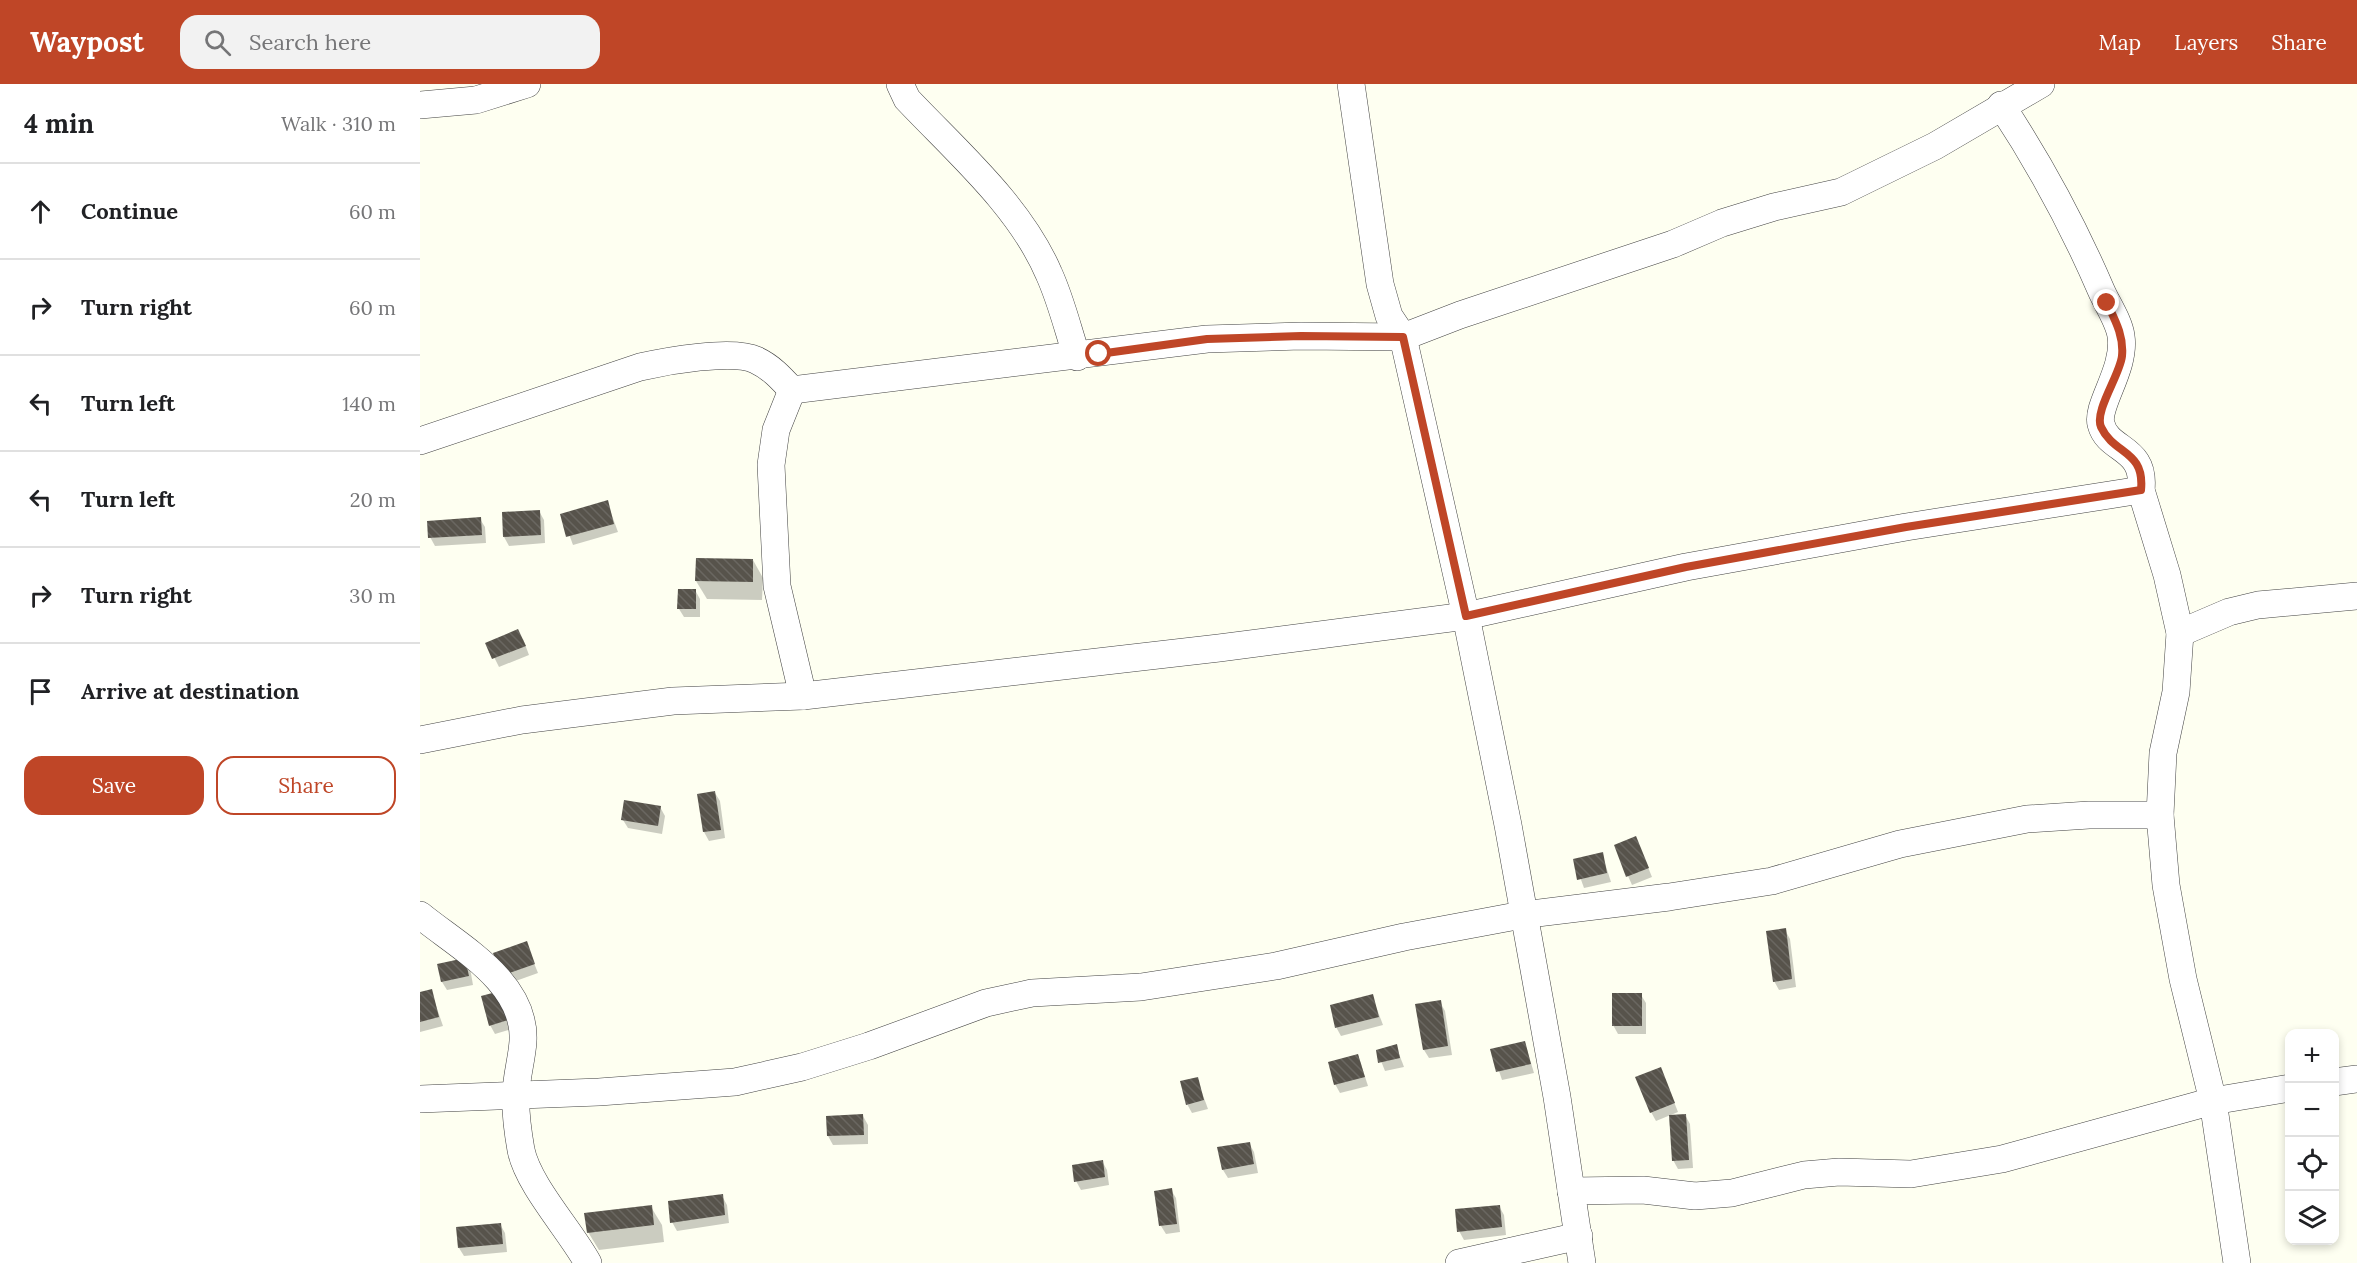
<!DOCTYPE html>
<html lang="en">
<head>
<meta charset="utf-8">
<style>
	:root { --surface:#fff; --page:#f2f2f2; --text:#202124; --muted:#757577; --line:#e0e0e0; --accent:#bf4627 }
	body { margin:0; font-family:Lora,serif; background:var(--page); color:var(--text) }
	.controls { position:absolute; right:18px; bottom:18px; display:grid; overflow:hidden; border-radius:12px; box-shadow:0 3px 9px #0003 }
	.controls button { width:54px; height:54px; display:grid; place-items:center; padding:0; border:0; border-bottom:2px solid var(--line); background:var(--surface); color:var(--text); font:30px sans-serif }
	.stop { position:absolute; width:18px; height:18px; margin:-14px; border:4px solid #bf4627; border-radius:50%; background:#fff }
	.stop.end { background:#bf4627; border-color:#fff; box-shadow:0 2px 6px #0008 }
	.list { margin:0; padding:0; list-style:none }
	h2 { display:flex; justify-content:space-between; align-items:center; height:78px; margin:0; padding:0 24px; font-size:26px }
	h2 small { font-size:20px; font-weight:400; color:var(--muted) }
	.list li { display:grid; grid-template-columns:39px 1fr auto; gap:18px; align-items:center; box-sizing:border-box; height:96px; padding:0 24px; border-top:2px solid var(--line) }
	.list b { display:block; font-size:22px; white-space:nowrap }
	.list em { font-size:20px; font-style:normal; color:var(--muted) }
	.actions { display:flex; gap:12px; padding:18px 24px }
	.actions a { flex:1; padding:14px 0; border:2px solid var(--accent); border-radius:18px; text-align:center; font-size:21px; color:var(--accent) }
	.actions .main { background:var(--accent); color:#fff }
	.icon { flex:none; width:33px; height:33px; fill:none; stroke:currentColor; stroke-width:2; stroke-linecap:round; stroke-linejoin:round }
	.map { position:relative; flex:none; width:1937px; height:1179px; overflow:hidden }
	header { display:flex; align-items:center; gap:36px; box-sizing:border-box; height:84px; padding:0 30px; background:var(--accent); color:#fff }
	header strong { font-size:28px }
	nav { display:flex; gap:33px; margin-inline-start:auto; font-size:21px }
	.search { width:420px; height:54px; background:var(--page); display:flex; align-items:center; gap:15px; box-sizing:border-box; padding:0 21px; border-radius:18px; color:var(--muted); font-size:22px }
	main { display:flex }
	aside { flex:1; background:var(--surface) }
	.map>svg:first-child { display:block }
	.shadow { fill:#0003 }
	.building { fill:url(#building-back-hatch) }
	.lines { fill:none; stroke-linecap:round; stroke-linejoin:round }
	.minor-casing { stroke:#424242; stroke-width:28 }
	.minor { stroke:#fff; stroke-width:27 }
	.route { stroke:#bf4627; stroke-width:8 }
</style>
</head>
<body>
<header>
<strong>Waypost</strong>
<div class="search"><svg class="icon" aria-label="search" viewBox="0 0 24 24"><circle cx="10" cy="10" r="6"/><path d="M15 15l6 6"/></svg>Search here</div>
<nav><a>Map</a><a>Layers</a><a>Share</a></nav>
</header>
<main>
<aside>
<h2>4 min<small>Walk · 310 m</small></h2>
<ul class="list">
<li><svg class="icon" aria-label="ahead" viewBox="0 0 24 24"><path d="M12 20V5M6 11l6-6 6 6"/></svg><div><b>Continue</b></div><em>60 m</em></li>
<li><svg class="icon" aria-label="right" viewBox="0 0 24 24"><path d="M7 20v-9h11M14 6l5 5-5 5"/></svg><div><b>Turn right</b></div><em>60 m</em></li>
<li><svg class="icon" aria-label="left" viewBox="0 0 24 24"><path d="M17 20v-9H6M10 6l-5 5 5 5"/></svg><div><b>Turn left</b></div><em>140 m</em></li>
<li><svg class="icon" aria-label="left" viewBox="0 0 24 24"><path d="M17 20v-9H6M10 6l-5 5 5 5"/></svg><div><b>Turn left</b></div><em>20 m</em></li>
<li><svg class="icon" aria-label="right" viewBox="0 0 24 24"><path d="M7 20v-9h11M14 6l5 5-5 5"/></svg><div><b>Turn right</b></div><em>30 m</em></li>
<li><svg class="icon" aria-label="arrive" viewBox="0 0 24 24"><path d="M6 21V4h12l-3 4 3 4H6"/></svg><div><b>Arrive at destination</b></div></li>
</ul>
<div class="actions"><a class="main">Save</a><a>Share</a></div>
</aside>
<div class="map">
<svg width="1937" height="1179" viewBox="0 0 1937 1179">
	<defs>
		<pattern id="building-back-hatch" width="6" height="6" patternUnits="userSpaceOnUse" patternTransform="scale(1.5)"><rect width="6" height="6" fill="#57534b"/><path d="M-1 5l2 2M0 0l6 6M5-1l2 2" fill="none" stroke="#6a6761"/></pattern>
	</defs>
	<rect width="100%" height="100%" fill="#fefff1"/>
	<g class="shadow">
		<polygon points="187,418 198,448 153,461 142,431"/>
		<polygon points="119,427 124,436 125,459 89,462 84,453 83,430"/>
		<polygon points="60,435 65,443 66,459 15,462 10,453"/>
		<polygon points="333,476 343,494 342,516 287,515 276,497"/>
		<polygon points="275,506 280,515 280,533 264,533 259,525"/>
		<polygon points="103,555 109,571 79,583 67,559"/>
		<polygon points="295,709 300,717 305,754 289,757 284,748 279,711"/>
		<polygon points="240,723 245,732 242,750 208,744 203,736"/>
		<polygon points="1216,754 1232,793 1212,801 1208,792"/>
		<polygon points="1182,770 1191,798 1164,804 1154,776"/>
		<polygon points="1365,846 1370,855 1376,903 1359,906 1354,897"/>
		<polygon points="106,859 118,889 87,900 82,891"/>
		<polygon points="19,881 50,884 53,901 27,906 22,898"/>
		<polygon points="11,907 23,942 0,948 0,910"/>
		<polygon points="1221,911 1226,919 1226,950 1198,950 1193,941"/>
		<polygon points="952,912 963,941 921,952 916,943"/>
		<polygon points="85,917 92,945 75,950 70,941"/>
		<polygon points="1020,918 1025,927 1032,971 1009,974 1004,966"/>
		<polygon points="1105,959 1114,989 1082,996 1072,966"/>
		<polygon points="976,962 984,983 965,987 957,967"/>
		<polygon points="938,971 948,1002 920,1009 915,1000"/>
		<polygon points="1241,985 1258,1028 1236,1037 1231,1028"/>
		<polygon points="777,995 788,1025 772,1029 767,1020"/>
		<polygon points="1265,1031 1270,1040 1273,1084 1258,1085 1253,1076"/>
		<polygon points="443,1032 448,1041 448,1060 413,1061 408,1052 407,1033"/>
		<polygon points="829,1059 834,1068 838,1089 808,1094 803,1086"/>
		<polygon points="682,1077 687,1086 689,1101 661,1106 656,1097"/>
		<polygon points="751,1106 756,1114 760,1148 746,1150 741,1142"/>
		<polygon points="302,1112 307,1121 309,1139 257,1147 252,1138"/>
		<polygon points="1079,1122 1084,1131 1086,1151 1044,1156 1039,1147"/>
		<polygon points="231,1123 242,1141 244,1158 179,1166 168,1148"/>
		<polygon points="80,1140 85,1149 87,1168 44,1172 39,1164"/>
	</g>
	<g class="building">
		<polygon points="188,416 194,440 146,453 140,430"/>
		<polygon points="120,426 121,451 83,453 82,428"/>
		<polygon points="61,433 62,451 8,454 7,437"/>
		<polygon points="276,474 333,475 333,498 275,497"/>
		<polygon points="258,505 276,505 276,525 257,525"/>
		<polygon points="98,545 106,562 72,575 65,559"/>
		<polygon points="295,707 301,746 283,748 277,710"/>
		<polygon points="204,716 241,722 238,742 201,736"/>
		<polygon points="1216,752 1229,784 1206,793 1194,761"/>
		<polygon points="1183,768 1187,789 1157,796 1153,775"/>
		<polygon points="1366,844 1372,895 1353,898 1346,847"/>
		<polygon points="107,857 115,880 81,892 73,869"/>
		<polygon points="45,874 49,892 21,898 17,880"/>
		<polygon points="12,905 19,933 0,938 0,908"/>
		<polygon points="80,907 88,936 69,942 61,912"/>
		<rect x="1192" y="909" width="30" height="33"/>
		<polygon points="953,910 959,933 915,944 910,921"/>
		<polygon points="1021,916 1028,962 1003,966 995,920"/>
		<polygon points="1105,957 1111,980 1076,988 1070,965"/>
		<polygon points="977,960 980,974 958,979 956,966"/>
		<polygon points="938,970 945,993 914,1001 908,978"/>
		<polygon points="1241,983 1255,1019 1230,1029 1215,993"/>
		<polygon points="778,993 784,1016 766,1021 760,997"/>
		<polygon points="443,1030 444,1051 407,1052 406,1032"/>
		<polygon points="1266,1030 1269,1076 1252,1077 1249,1031"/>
		<polygon points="830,1058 834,1080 802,1086 797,1063"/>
		<polygon points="683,1076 685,1093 654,1098 652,1081"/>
		<polygon points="752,1104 757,1140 739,1142 734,1107"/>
		<polygon points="303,1110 305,1131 250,1139 248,1117"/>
		<polygon points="232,1121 234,1141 167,1149 164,1129"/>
		<polygon points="1080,1121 1082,1143 1037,1148 1035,1125"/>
		<polygon points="81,1139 83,1160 38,1164 36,1143"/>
	</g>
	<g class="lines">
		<defs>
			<g id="minor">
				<path d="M480,0L487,15C537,68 600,122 629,190C641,216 648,246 657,273"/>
				<polyline points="931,0 960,200 969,232 983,253 1046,532 1088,741 1137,1013 1162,1179"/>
				<polyline points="0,21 56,16 107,0"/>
				<path d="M1581,21C1620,80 1653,141 1681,206C1687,220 1699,237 1701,252C1706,285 1676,321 1681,340C1688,368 1726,362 1721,406L1747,491L1760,549L1756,608L1743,669L1740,731L1746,801L1763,895L1793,1017L1817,1179"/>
				<polyline points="372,306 787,255 881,252 983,253 1040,231 1253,160 1302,139 1354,123 1421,108 1515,62 1621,0"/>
				<polyline points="372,306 356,346 351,381 357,502 383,612"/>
				<path d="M0,357L220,283C246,277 313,265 336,276C351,283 361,294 372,306"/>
				<polyline points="1760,549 1809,528 1838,521 1937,512"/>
				<polyline points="0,656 102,636 253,617 383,612 799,564 1046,532 1266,483 1486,443 1721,406"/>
				<path d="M0,831C39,863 106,898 103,957C102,975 96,993 96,1011C95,1028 98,1049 101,1066C108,1101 150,1146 168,1179"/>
				<polyline points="1914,998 1937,995"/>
				<polyline points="0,1015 179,1008 315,998 382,983 449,962 566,919 612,909 721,903 856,882 984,853 1102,831 1249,813 1352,797 1480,760 1607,735 1669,731 1740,731"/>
				<polyline points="1151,1107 1223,1106 1275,1112 1312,1109 1384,1091 1419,1088 1491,1090 1582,1075 1793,1017 1870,1004"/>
				<polyline points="1039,1179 1159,1152"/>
			</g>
		</defs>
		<use href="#minor" class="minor-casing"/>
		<use href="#minor" class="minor"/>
	</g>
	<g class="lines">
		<path class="route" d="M679,270L787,255L881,252L983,253L1046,532L1266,483L1486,443L1721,406C1725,366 1694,371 1681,343C1674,327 1700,291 1702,272C1704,252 1695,236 1687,219"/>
	</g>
</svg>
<div class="controls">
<button>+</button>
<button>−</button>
<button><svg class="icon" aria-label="locate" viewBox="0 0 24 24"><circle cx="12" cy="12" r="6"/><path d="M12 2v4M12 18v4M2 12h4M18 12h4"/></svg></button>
<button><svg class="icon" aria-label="layers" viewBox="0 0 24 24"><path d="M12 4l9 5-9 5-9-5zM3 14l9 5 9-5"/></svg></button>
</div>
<div class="stop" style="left:679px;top:270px"></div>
<div class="stop end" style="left:1687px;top:219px"></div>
</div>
</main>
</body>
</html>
